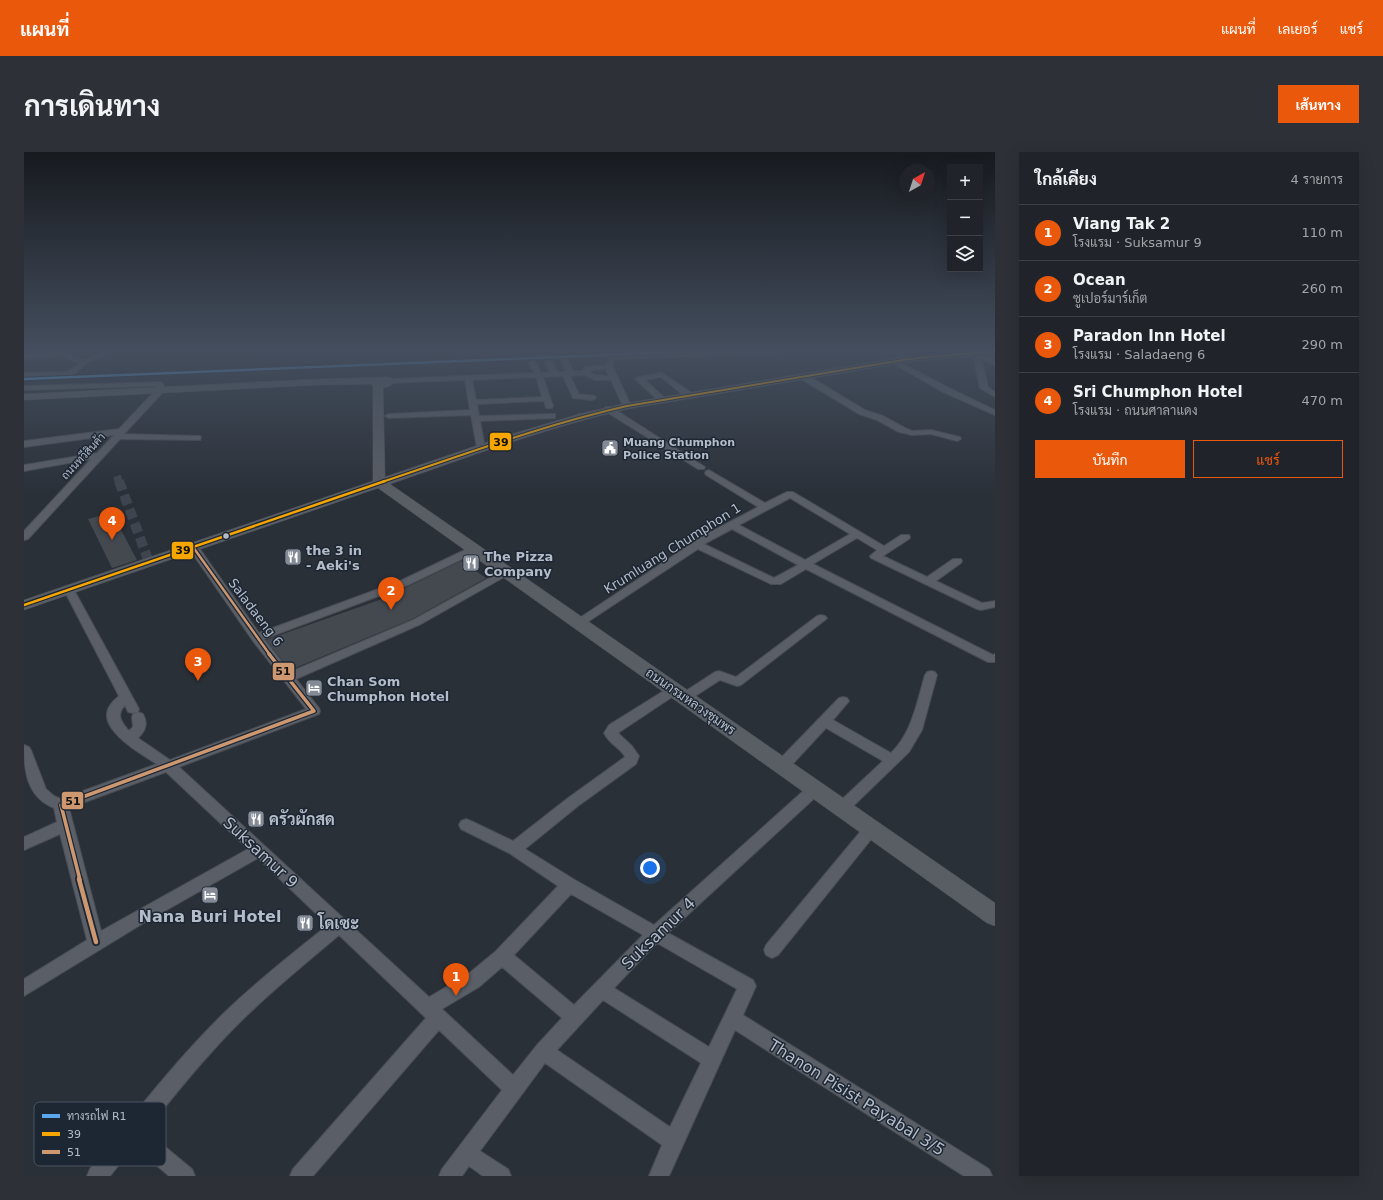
<!DOCTYPE html>
<html lang="th">
<head>
<meta charset="utf-8">
<style>
	:root { --surface:#20242a; --page:#2d3036; --text:#f1f3f6; --muted:#a2a4a8; --line:#3d4147; --accent:#ea580c }
	body { margin:0; font-family:"DejaVu Sans",Sarabun,sans-serif; background:var(--page); color:var(--text) }
	.controls { position:absolute; right:12px; top:12px; display:grid; overflow:hidden; border-radius:0px; box-shadow:0 4px 16px #0002 }
	.controls button { width:36px; height:36px; display:grid; place-items:center; padding:0; border:0; border-bottom:1px solid var(--line); background:var(--surface); color:var(--text); font:20px sans-serif }
	.compass { position:absolute; left:875px; top:12px; width:36px; height:36px; border-radius:50%; background:var(--surface); box-shadow:0 4px 16px #0002; rotate:39deg }
	.you { position:absolute; left:626px; top:716px; width:14px; height:14px; margin:-10px; border:3px solid #fff; border-radius:50%; background:#1a73e8; box-shadow:0 0 0 6px #1a73e833 }
	.badge { display:grid; place-items:center; width:26px; height:26px; border-radius:50%; background:var(--accent); color:#fff; font-size:13px; font-weight:700 }
	.pin { position:absolute; translate:-50% -33px; filter:drop-shadow(0 1px 2px #0008) }
	.pin::after { content:''; position:absolute; top:21px; width:14px; height:12px; background:inherit; clip-path:polygon(0 0,100% 0,50% 100%) }
	.list { margin:0; padding:0; list-style:none }
	h2 { display:flex; justify-content:space-between; align-items:center; height:52px; margin:0; padding:0 16px; font-size:17px }
	h2 small { font-size:13px; font-weight:400; color:var(--muted) }
	.list li { display:grid; grid-template-columns:26px 1fr auto; gap:12px; align-items:center; box-sizing:border-box; height:56px; padding:0 16px; border-top:1px solid var(--line) }
	.list b { display:block; font-size:15px; white-space:nowrap }
	.list p { margin:0; font-size:13px; white-space:nowrap; color:var(--muted) }
	.list em { font-size:13px; font-style:normal; color:var(--muted) }
	.actions { display:flex; gap:8px; padding:12px 16px }
	.actions a { flex:1; padding:9px 0; border:1px solid var(--accent); border-radius:0px; text-align:center; font-size:14px; color:var(--accent) }
	.actions .main { background:var(--accent); color:#fff }
	.icon { flex:none; width:22px; height:22px; fill:none; stroke:currentColor; stroke-width:2; stroke-linecap:round; stroke-linejoin:round }
	.map { position:relative; flex:none; width:971px; height:1024px; overflow:hidden; border-radius:0px }
	header { display:flex; align-items:center; gap:24px; box-sizing:border-box; height:56px; padding:0 20px; background:var(--accent); color:#fff }
	header strong { font-size:19px }
	nav { display:flex; gap:22px; margin-inline-start:auto; font-size:14px }
	.intro { display:flex; align-items:center; justify-content:space-between; box-sizing:border-box; height:96px; padding:0 24px }
	h1 { margin:0; font-size:28px }
	.button { padding:10px 18px; border-radius:0px; background:var(--accent); color:#fff; font-size:14px; font-weight:700 }
	main { display:flex; gap:24px; padding:0 24px }
	aside { flex:1; background:var(--surface); border-radius:0px; box-shadow:0 4px 16px #0002 }
	.map>svg:first-child { display:block }
	.building { fill:#444950 }
	.lines { fill:none; stroke-linecap:round; stroke-linejoin:round }
	.street-tunnel-far1 { stroke:#3f454e; stroke-width:8; stroke-dasharray:8 4; stroke-linecap:butt }
	.street-tunnel { stroke:#3f454e; stroke-width:10; stroke-dasharray:10 5; stroke-linecap:butt }
	.street-casing { stroke:#484c53; stroke-width:2 }
	.secondary-casing { stroke:#484c53; stroke-width:1 }
	.street { fill:#5a5e66; fill-rule:evenodd }
	.secondary { fill:#595d64; fill-rule:evenodd }
	.bus-1-far1-casing { stroke:#1d2633; stroke-width:4 }
	.bus-1-casing { stroke:#1d2633; stroke-width:5 }
	.bus-2-far2-casing { stroke:#1d2633; stroke-width:5 }
	.bus-2-far1-casing { stroke:#1d2633; stroke-width:6 }
	.bus-2-casing { stroke:#1d2633; stroke-width:8 }
	.bus-1-far1 { stroke:#f7a600; stroke-width:2 }
	.bus-1 { stroke:#f7a600; stroke-width:2.5 }
	.bus-2-far2 { stroke:#cd976f; stroke-width:2.5 }
	.bus-2-far1 { stroke:#cd976f; stroke-width:3.5 }
	.bus-2 { stroke:#cd976f; stroke-width:4.5 }
	.rail-1-casing { stroke:#1d2633; stroke-width:4.5 }
	.rail-1 { stroke:#5aa8eb; stroke-width:2.5 }
	.bus-dot { fill:#b4bcc9; stroke:#1d2633; stroke-width:1.5 }
	.labels { text-anchor:middle; stroke-width:3; stroke-linejoin:round; paint-order:stroke }
	.far-poi-label { font-size:11px; font-weight:bold; fill:#b4bcc9; stroke:#1d2633; text-anchor:start }
	.far-street-label { font-size:11px; fill:#b4bcc9; stroke:#1d2633 }
	.street-label { font-size:13px; fill:#b4bcc9; stroke:#1d2633 }
	.poi-label { font-size:13px; font-weight:bold; fill:#b4bcc9; stroke:#1d2633; text-anchor:start }
	.near-poi-label { font-size:16px; font-weight:bold; fill:#b4bcc9; stroke:#1d2633; text-anchor:start }
	.near-street-label { font-size:16px; fill:#b4bcc9; stroke:#1d2633 }
	.key { fill:#1d2633; stroke:#4a5360; stroke-width:1 }
	.key-label { font-size:11px; fill:#b4bcc9 }
	.line-badge { stroke:#1d2633; stroke-width:1.5 }
	.pale-badge-label { font-size:11px; text-anchor:middle; font-weight:bold; fill:#111 }
</style>
</head>
<body>
<header>
<strong>แผนที่</strong>
<nav><a>แผนที่</a><a>เลเยอร์</a><a>แชร์</a></nav>
</header>
<div class="intro"><h1>การเดินทาง</h1><a class="button">เส้นทาง</a></div>
<main>
<div class="map">
<svg width="971" height="1024" viewBox="0 0 971 1024">
	<rect width="100%" height="100%" fill="#2a3038"/>
	<g class="building">
		<polygon points="88,361 113,408 88,416 64,367"/>
		<polygon points="437,409 462,426 388,467 266,518 242,488 358,447"/>
	</g>
	<g class="lines">
		<polyline class="street-tunnel-far1" points="93,324 95,330"/>
		<polyline class="street-tunnel" points="95,329 125,410"/>
		<defs>
			<g id="street">
				<polygon points="38,199 60,208 80,199 88,199 63,211 48,224 0,225 0,221 43,220 56,211 47,208 37,203 0,207 0,203"/>
				<path d="M706,199H755L752,201L592,207L590,208L589,215L607,254L603,256L599,254L587,228H571L560,223L546,224L555,242L571,244L572,246L568,248L549,246L539,224L519,225L529,254L528,256H522L520,249L453,252L455,264L528,262H531V266L456,269L461,296L457,299L453,296L447,263L365,266L361,264L365,262L446,258L441,228L363,231V227H366L510,221L505,211L509,209L513,211L517,221L526,220L521,210L525,208L529,210L533,220H542L537,209L541,207L545,209L549,219H559L560,215L582,213L585,206L591,203ZM582,217L585,224L571,223L566,220L567,218ZM512,225L518,245L452,248L448,228Z"/>
				<polygon points="874,199 880,199 881,209 877,211 925,236 971,258 971,263 919,240 868,211 868,209 873,209"/>
				<polygon points="954,199 971,208 971,213 959,207 958,208 964,235 971,240 971,245 956,236 950,208 954,204 951,201"/>
				<polygon points="638,221 669,242 669,246 663,246 637,225 621,228 643,248 642,250 636,250 611,227 615,225"/>
				<polygon points="777,223 783,223 841,258 859,264 881,276 888,279 907,278 936,285 937,287 933,289 907,282 888,283 875,280 853,268 835,262 777,227"/>
				<polygon points="136,230 140,232 138,241 100,282 173,284 176,284 177,286 176,288 96,287 4,387 0,388 0,379 67,307 0,319 0,313 73,301 90,283 0,295 0,289 95,277 131,239 132,234 0,238 0,234"/>
				<polygon points="581,255 587,255 681,315 680,317 674,317 581,259"/>
				<path d="M685,318L741,351L763,340H769L860,394L877,383H885L886,385L885,387L859,404L903,425L929,407H937L938,409L937,411L912,429L958,451L971,449V455L957,458L953,457L847,406L846,404L853,398L833,386L789,412L969,503L971,502V510H964L782,417L757,432H747L674,397L559,473H551L549,471L551,469L679,384L734,355L682,323L681,321L682,319ZM766,346L826,382L781,408L715,373ZM708,377L774,413L750,426L680,392Z"/>
				<path d="M169,392L173,393L235,481L376,429L447,395H455L456,397L455,399L384,433L240,487L266,520L389,468L480,418H488L489,420L397,472L272,527L295,556L296,559L295,562L155,615L405,845L443,823L472,799L534,734L485,701L437,677L435,673L437,669L442,667L447,669L489,689L544,646L601,605C598,597 585,592 580,581L585,573L646,535L650,534L654,535L656,538L654,541L594,581L608,594L615,604L612,612L554,654L501,697L551,728L630,773L786,633L791,632L796,633L798,637L796,641L644,781L729,828L732,834L719,863L965,1017L968,1024H940L711,878L645,1024H625L638,993L521,911L456,999L484,1017L487,1024H459L445,1014L438,1024H415L418,1017L478,938L415,878L289,1024H266L269,1017L402,866L315,783C281,812 246,840 214,872C181,905 151,942 122,979L168,1017L171,1024H145L110,994L86,1024H63L66,1017C109,964 151,909 200,861C233,829 269,801 304,773L234,706L118,772L0,844V827L63,788L36,682L0,698V685L33,670L30,656C3,645 0,620 0,593L5,595L7,598L22,637L30,644L37,647L133,612C118,603 81,581 83,562C83,555 90,548 95,544L40,438L41,436L45,435L50,438L115,557L114,560L109,561L104,560L101,553C92,563 97,570 105,579L109,575L108,565L109,562L114,560L119,562C124,571 122,579 114,586L146,608L282,557L229,489L164,395ZM142,620L224,697L77,779L45,656ZM547,742L619,783L550,853L490,803ZM633,791L713,837L685,895L590,836ZM478,815L538,866L513,893L489,923L418,857L455,835ZM579,848L677,911L646,975L533,898Z"/>
				<polygon points="797,463 801,464 803,466 801,468 717,533 713,534 696,528 665,548 661,549 657,548 655,545 657,542 691,520 695,519 712,525 793,464"/>
				<path d="M907,519L911,520L913,523L898,578L885,600L823,660L818,662L813,660L811,656L813,652L859,609L802,576L763,618L758,619L753,618L751,614L753,610L815,546L819,545L823,546L825,549L809,568L867,601C888,581 893,550 901,523L903,520Z"/>
				<polygon points="847,671 852,673 854,677 852,681 754,803 748,806 742,803 740,798 742,793 842,673"/>
			</g>
			<path id="secondary" d="M943,199H971V202L885,210L603,257C522,276 444,305 366,332L971,751V774L963,771L354,336L0,458V448L349,329V234L347,232L294,233L0,248V242L294,227L364,225L368,226L371,230L366,234L359,236L361,325L475,286L555,262L603,251L885,204Z"/>
		</defs>
		<use href="#street" class="street-casing"/>
		<use href="#secondary" class="secondary-casing"/>
		<use href="#street" class="street"/>
		<use href="#secondary" class="secondary"/>
		<defs>
			<path id="bus-1-far1" d="M358,330C439,303 519,273 603,254L885,207L971,199"/>
			<polyline id="bus-1" points="0,453 361,329"/>
			<polyline id="bus-2-far2" points="169,395 246,503"/>
			<polyline id="bus-2-far1" points="56,728 37,653 290,559 245,502"/>
			<polyline id="bus-2" points="55,727 72,790"/>
		</defs>
		<use href="#bus-1-far1" class="bus-1-far1-casing"/>
		<use href="#bus-1" class="bus-1-casing"/>
		<use href="#bus-2-far2" class="bus-2-far2-casing"/>
		<use href="#bus-2-far1" class="bus-2-far1-casing"/>
		<use href="#bus-2" class="bus-2-casing"/>
		<use href="#bus-1-far1" class="bus-1-far1"/>
		<use href="#bus-1" class="bus-1"/>
		<use href="#bus-2-far2" class="bus-2-far2"/>
		<use href="#bus-2-far1" class="bus-2-far1"/>
		<use href="#bus-2" class="bus-2"/>
		<defs>
			<polyline id="rail-1" points="0,227 677,199"/>
		</defs>
		<use href="#rail-1" class="rail-1-casing"/>
		<use href="#rail-1" class="rail-1"/>
	</g>
	<linearGradient id="sky" x2="0" y2="1"><stop stop-color="#171a1f"/><stop offset="0.58" stop-color="#444e5e"/><stop offset="1" stop-color="#444e5e" stop-opacity="0"/></linearGradient>
	<rect width="971" height="342" fill="url(#sky)"/>
	<defs>
		<symbol id="civic-square" viewBox="-11 -11 22 22"><rect x="-9" y="-9" width="18" height="18" rx="4" fill="#848b96" stroke="#1d2633"/><path d="M-.6-6.5H3V-4.5H.6V-3L4-1V1h2V6H-6V1h2V-1L-.6-3ZM-1.2 2.5V6h2.4V2.5Z" fill="#fff"/></symbol>
		<symbol id="restaurant-square" viewBox="-11 -11 22 22"><rect x="-9" y="-9" width="18" height="18" rx="4" fill="#848b96" stroke="#1d2633"/><path d="M-5-6h1v4h1v-4h1v4h1v-4h1v5L-1.5 .5V6h-2V.5L-5-1ZM5-6V6H3V1.5H1.5Q1.5-4 5-6Z" fill="#fff"/></symbol>
		<symbol id="hotel-square" viewBox="-11 -11 22 22"><rect x="-9" y="-9" width="18" height="18" rx="4" fill="#848b96" stroke="#1d2633"/><path d="M-6-4.5h1.5V1H6V5H4.5V3h-9V5H-6ZM-4 0a1.8 1.8 0 1 1 3.6 0ZM.5 0V-2.5h3Q6-2.5 6 0Z" fill="#fff"/></symbol>
	</defs>
	<g fill-rule="evenodd">
		<use href="#civic-square" x="576" y="286" width="20" height="20"/>
		<use href="#restaurant-square" x="259" y="395" width="20" height="20"/>
		<use href="#restaurant-square" x="437" y="401" width="20" height="20"/>
		<use href="#hotel-square" x="280" y="526" width="20" height="20"/>
		<use href="#restaurant-square" x="222" y="657" width="20" height="20"/>
		<use href="#hotel-square" x="176" y="733" width="20" height="20"/>
		<use href="#restaurant-square" x="271" y="761" width="20" height="20"/>
	</g>
	<circle class="bus-dot" cx="202" cy="384" r="3.5"/>
	<g class="labels">
		<g class="far-poi-label">
			<text x="599" y="294">Muang Chumphon<tspan x="599" dy="13">Police Station</tspan></text>
		</g>
		<g class="far-street-label">
			<text transform="translate(59 304) rotate(-47)" y="4">ถนนทวีสินค้า</text>
		</g>
		<g class="street-label">
			<text transform="translate(648 396) rotate(-32)" y="5">Krumluang Chumphon 1</text>
			<text transform="translate(232 460) rotate(53)" y="5">Saladaeng 6</text>
			<text transform="translate(667 549) rotate(35)" y="5">ถนนกรมหลวงชุมพร</text>
		</g>
		<g class="poi-label">
			<text x="282" y="403">the 3 in<tspan x="282" dy="15">- Aeki's</tspan></text>
			<text x="460" y="409">The Pizza<tspan x="460" dy="15">Company</tspan></text>
			<text x="303" y="534">Chan Som<tspan x="303" dy="15">Chumphon Hotel</tspan></text>
		</g>
		<g class="near-poi-label">
			<text x="245" y="673">ครัวผักสด</text>
			<text x="186" y="770" text-anchor="middle">Nana Buri Hotel</text>
			<text x="294" y="777">โดเซะ</text>
		</g>
		<g class="near-street-label">
			<text transform="translate(237 700) rotate(43)" y="6">Suksamur 9</text>
			<text transform="translate(634 781) rotate(-44)" y="6">Suksamur 4</text>
			<text transform="translate(833 945) rotate(32)" y="6">Thanon Pisist Payabal 3/5</text>
		</g>
	</g>
	<rect x="10" y="950" width="132" height="64" rx="6" class="key"/>
	<rect x="18" y="962" width="18" height="4" fill="#5aa8eb"/>
	<rect x="18" y="980" width="18" height="4" fill="#f7a600"/>
	<rect x="18" y="998" width="18" height="4" fill="#cd976f"/>
	<g class="key-label">
		<text x="43" y="968">ทางรถไฟ R1</text>
		<text x="43" y="986">39</text>
		<text x="43" y="1004">51</text>
	</g>
	<g class="line-badge">
		<rect x="465" y="280" width="23" height="19" rx="4" fill="#f7a600"/>
		<rect x="147" y="389" width="23" height="19" rx="4" fill="#f7a600"/>
		<rect x="248" y="510" width="23" height="19" rx="4" fill="#cd976f"/>
		<rect x="37" y="639" width="23" height="19" rx="4" fill="#cd976f"/>
	</g>
	<g class="pale-badge-label">
		<text x="477" y="294">39</text>
		<text x="159" y="402">39</text>
		<text x="259" y="523">51</text>
		<text x="49" y="653">51</text>
	</g>
</svg>
<div class="controls">
<button>+</button>
<button>−</button>
<button><svg class="icon" aria-label="layers" viewBox="0 0 24 24"><path d="M12 4l9 5-9 5-9-5zM3 14l9 5 9-5"/></svg></button>
</div>
<svg class="compass" viewBox="-18 -18 36 36"><path d="M0-13l5 13h-10z" fill="#e53935"/><path d="M0 13l5-13h-10z" fill="#a2a4a8"/></svg>
<div class="you"></div>
<div class="pin badge" style="left:432px;top:844px">1</div>
<div class="pin badge" style="left:367px;top:458px">2</div>
<div class="pin badge" style="left:174px;top:529px">3</div>
<div class="pin badge" style="left:88px;top:388px">4</div>
</div>
<aside>
<h2>ใกล้เคียง<small>4 รายการ</small></h2>
<ul class="list">
<li><span class="badge">1</span><div><b>Viang Tak 2</b><p>โรงแรม · Suksamur 9</p></div><em>110 m</em></li>
<li><span class="badge">2</span><div><b>Ocean</b><p>ซูเปอร์มาร์เก็ต</p></div><em>260 m</em></li>
<li><span class="badge">3</span><div><b>Paradon Inn Hotel</b><p>โรงแรม · Saladaeng 6</p></div><em>290 m</em></li>
<li><span class="badge">4</span><div><b>Sri Chumphon Hotel</b><p>โรงแรม · ถนนศาลาแดง</p></div><em>470 m</em></li>
</ul>
<div class="actions"><a class="main">บันทึก</a><a>แชร์</a></div>
</aside>
</main>
</body>
</html>
